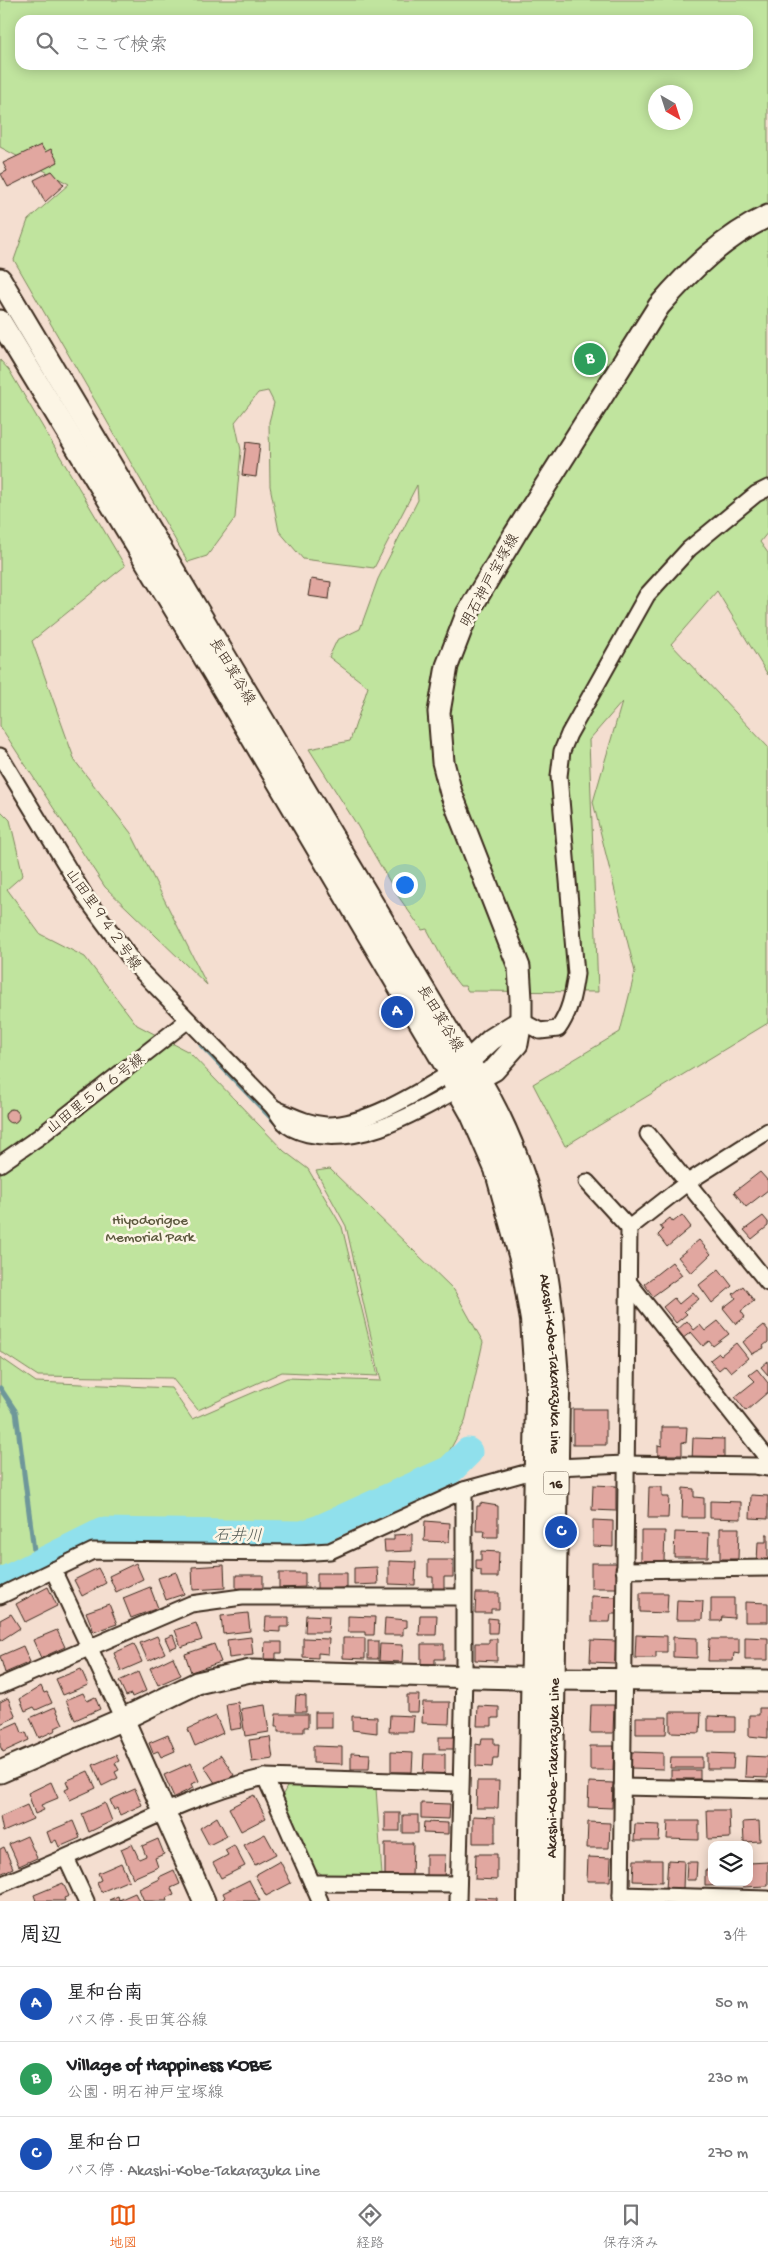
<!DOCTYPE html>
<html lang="ja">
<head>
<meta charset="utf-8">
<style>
	:root { --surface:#fff; --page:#f2f2f2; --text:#202124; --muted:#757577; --line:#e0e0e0; --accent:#ea580c }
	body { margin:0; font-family:"Gochi Hand","Klee One",sans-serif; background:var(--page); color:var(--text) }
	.controls { position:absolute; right:15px; bottom:15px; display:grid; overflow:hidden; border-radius:10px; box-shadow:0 2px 12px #0003 }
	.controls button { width:45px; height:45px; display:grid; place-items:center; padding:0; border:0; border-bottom:1px solid var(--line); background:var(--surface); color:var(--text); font:25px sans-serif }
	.compass { position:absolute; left:648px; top:85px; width:45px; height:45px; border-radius:50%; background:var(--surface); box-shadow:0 2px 12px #0003; rotate:141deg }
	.you { position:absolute; left:404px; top:884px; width:18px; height:18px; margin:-12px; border:4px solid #fff; border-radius:50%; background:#1a73e8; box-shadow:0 0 0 8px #1a73e833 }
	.badge { display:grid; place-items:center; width:32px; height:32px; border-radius:50%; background:var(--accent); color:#fff; font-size:16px; font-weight:700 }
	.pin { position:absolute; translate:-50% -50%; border:2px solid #fff; box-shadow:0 1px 5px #0006 }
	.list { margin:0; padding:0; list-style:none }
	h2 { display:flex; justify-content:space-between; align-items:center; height:65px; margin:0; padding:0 20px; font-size:21px }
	h2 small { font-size:16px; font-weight:400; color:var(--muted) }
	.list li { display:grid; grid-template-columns:32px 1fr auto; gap:15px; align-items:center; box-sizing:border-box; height:75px; padding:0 20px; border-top:1px solid var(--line) }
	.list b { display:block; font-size:19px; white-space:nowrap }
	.list p { margin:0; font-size:16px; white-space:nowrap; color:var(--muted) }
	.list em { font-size:16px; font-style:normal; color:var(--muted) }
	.icon { flex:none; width:28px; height:28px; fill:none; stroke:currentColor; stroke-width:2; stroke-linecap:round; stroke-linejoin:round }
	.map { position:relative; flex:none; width:768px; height:1901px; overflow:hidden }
	.search { position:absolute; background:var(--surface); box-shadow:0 2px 12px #0003; left:15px; right:15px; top:15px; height:55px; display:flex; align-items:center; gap:12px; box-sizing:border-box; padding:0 18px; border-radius:15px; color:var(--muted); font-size:19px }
	.sheet { height:290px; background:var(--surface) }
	nav { display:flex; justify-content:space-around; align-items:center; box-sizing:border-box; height:70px; border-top:1px solid var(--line); background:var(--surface); font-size:14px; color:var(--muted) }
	nav a { display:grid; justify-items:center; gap:2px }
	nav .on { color:var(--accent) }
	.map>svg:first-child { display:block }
	.green { fill:#c0e49e; stroke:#7e875e; fill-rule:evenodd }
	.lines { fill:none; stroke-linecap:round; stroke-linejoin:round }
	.stream { stroke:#6e979a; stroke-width:5 }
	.river { stroke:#90e0ec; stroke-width:29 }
	.building { fill:#e1a7a0; stroke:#3b2a1e }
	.street-casing { stroke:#3b2a1e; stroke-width:19 }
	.secondary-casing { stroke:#3b2a1e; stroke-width:25 }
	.primary-casing { stroke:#3b2a1e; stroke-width:28 }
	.street { stroke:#fcf5e5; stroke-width:15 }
	.secondary { stroke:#fcf5e5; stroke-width:21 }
	.primary { stroke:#fcf5e5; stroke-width:24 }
	.labels { text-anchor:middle; stroke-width:5; stroke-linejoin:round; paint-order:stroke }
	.shield { fill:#fcf5e5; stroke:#75675a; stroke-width:1 }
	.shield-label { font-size:14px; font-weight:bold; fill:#3b2a1e }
	.street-label { font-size:15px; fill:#3b2a1e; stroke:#fcf5e5 }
	.park-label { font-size:15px; fill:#5c583e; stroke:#fcf5e5 }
	.water-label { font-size:16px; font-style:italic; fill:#505852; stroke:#fcf5e5 }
</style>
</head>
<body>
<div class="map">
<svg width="768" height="1901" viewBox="0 0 768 1901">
	<rect width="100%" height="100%" fill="#f4ded0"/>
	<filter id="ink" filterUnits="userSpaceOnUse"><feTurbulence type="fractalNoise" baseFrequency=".02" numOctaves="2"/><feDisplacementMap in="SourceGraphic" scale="10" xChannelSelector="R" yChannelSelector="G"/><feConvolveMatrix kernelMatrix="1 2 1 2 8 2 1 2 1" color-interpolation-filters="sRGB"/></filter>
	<g filter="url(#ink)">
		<g class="green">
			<path d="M0,0H768V532L760,542L768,553V675L717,591L671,644L768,747V1023L565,1146L533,1084L620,1032L635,972L593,802L622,702L589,740L598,992L468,991L465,986H460L450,973L427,929L422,930L398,896L357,825L309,749L350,741L368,687L329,657L337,640L360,629L378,579L418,500L417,485L374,568L303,559L279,531L270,486L269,422L274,403L268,391L258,393L235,422L241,450L235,518L207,556L188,562L14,260L28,220L69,184L0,147ZM20,20H748V65H20ZM656,92H686V122H656Z"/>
			<polygon points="0,360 9,370 125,566 32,641 75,761 131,833 207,985 105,887 0,726"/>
			<polygon points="0,810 10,820 23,875 7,889 40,934 85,957 137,1025 189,1052 284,1151 308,1169 342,1227 378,1376 282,1372 198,1410 172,1378 38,1376 0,1351"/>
			<polygon points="330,1169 454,1290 483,1342 465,1422 445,1459 309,1530 101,1528 0,1575 0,1357 36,1382 171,1388 192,1419 287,1378 381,1381 346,1226 316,1171"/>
			<polygon points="288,1785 376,1788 382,1875 324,1876 311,1866 282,1796"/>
		</g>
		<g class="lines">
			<g class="stream">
				<polyline points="201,1045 277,1124"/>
				<polyline points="0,1388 16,1412 36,1566"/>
			</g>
			<polyline class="river" points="0,1583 103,1532 302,1535 320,1529 450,1470 468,1452"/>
		</g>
		<g class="building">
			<polygon points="41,145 45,152 51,149 58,162 8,187 1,174 7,171 3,163"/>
			<polygon points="52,171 64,185 45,202 34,180"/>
			<polygon points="246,442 260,444 256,477 242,475"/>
			<polygon points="311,579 331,582 329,599 308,596"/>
			<circle cx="12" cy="1116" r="7"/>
			<polygon points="760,1172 768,1181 768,1190 746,1207 734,1192"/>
			<polygon points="682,1215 691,1227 667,1247 658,1235 663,1230 660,1226 670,1218 673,1222"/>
			<polygon points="763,1216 768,1222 768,1226 752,1239 744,1230"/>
			<polygon points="699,1240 711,1254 691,1273 678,1257"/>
			<polygon points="672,1262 682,1275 653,1296 644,1284"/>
			<polygon points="719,1269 732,1286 712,1303 699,1285"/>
			<polygon points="743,1286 754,1301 741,1311 745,1317 736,1324 723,1308 736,1298 733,1294"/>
			<polygon points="693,1292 699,1299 684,1311 687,1314 676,1323 663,1307 674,1298 679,1304"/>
			<polygon points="687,1321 694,1330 700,1325 705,1331 718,1321 729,1334 713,1346 709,1341 703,1346 691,1332 682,1339 676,1331"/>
			<polygon points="764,1325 768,1330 768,1342 763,1346 764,1348 752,1354 743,1342"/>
			<polygon points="736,1343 748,1358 731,1372 725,1365 719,1370 710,1360 719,1353 721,1355"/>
			<polygon points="768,1361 768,1375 761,1367"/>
			<polygon points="757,1369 768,1383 768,1392 746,1411 735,1397 755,1381 749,1375"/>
			<rect x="573" y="1409" width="33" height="36"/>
			<polygon points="662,1427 687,1427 686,1443 682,1442 682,1455 658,1455 658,1445 662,1446"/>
			<polygon points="693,1438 724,1439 724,1462 692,1461"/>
			<polygon points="593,1485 616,1486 616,1511 592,1510"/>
			<polygon points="649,1487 662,1487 662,1497 669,1497 668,1518 648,1518"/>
			<polygon points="683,1488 694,1489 694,1497 704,1498 704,1518 682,1518"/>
			<polygon points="751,1495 768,1496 768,1519 750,1518"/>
			<polygon points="710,1501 741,1502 741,1519 710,1518"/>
			<polygon points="480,1503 498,1506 498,1537 484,1537 485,1531 476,1531 477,1506 480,1506"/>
			<polygon points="593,1520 613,1521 613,1547 593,1546"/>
			<polygon points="425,1521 450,1523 449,1542 424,1541"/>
			<polygon points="720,1528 739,1528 738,1559 720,1559"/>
			<polygon points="641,1531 665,1531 664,1561 641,1561"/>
			<polygon points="675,1532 709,1533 708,1557 674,1557"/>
			<polygon points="412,1534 412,1551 385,1552 384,1540 394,1540 394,1535"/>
			<polygon points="766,1534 768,1534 768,1562 757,1562 758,1542 766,1542"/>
			<polygon points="481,1551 499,1552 498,1577 481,1577 481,1570 476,1569 476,1560 481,1560"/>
			<polygon points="428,1560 453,1560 453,1577 444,1577 444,1590 433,1590 433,1577 428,1577"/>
			<polygon points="389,1561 416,1562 415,1585 389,1584"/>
			<polygon points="136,1563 143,1579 116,1592 109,1576"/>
			<rect x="591" y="1563" width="26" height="25"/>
			<polygon points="224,1565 225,1588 193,1590 192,1567"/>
			<polygon points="377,1567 378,1584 354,1585 354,1568"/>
			<polygon points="98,1568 106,1583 82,1596 74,1580"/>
			<polygon points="176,1572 184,1594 166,1600 158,1578"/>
			<polygon points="279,1573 305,1573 305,1587 279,1588"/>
			<polygon points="317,1573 347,1573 347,1588 317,1589"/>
			<polygon points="236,1575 263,1575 263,1589 236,1590"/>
			<polygon points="48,1587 57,1606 25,1622 16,1604"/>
			<polygon points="150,1587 158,1608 131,1618 123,1598"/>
			<polygon points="476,1593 499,1593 499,1609 491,1609 491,1613 475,1613"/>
			<polygon points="640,1593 668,1593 667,1613 640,1612"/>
			<polygon points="591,1596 617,1597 616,1614 611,1614 610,1622 591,1622"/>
			<polygon points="711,1598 734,1598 734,1618 722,1617 721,1621 711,1621"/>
			<polygon points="677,1600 703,1601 702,1620 676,1620"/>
			<polygon points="745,1602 768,1603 768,1622 745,1622"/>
			<polygon points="109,1604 117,1624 94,1632 86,1612"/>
			<polygon points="248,1613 250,1631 223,1634 221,1616"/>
			<polygon points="11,1614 20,1628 0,1641 0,1620"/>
			<polygon points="306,1615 329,1616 328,1632 305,1632"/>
			<polygon points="420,1615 437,1615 436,1635 419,1635"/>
			<polygon points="348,1616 375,1617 374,1635 365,1635 365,1632 348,1632"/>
			<polygon points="266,1617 289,1617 289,1627 280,1627 280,1632 265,1631"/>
			<polygon points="385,1618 407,1620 407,1627 403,1628 403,1635 384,1635"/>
			<polygon points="488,1618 498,1619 497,1633 488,1633"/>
			<polygon points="196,1623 202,1640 181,1647 175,1630"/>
			<polygon points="57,1630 65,1647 41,1658 33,1640"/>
			<polygon points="173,1635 177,1646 170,1649 165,1638"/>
			<polygon points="636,1635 667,1636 667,1652 656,1652 656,1658 635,1658"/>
			<polygon points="157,1636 165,1653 148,1661 140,1643"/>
			<polygon points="251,1637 253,1655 229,1658 227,1640"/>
			<polygon points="673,1637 697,1638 697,1658 673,1657"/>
			<polygon points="745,1637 768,1638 768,1660 745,1660"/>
			<polygon points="303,1638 329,1639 328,1654 318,1653 318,1658 303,1657"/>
			<polygon points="343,1638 365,1638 365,1659 343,1658"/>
			<polygon points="489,1639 497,1639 497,1661 475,1660 475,1643 489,1643"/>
			<polygon points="709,1639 739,1639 739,1654 734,1653 733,1661 708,1661"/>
			<polygon points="591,1640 616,1641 615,1663 590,1662"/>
			<rect x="368" y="1641" width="10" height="18"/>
			<polygon points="265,1642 282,1642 282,1653 276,1653 276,1659 264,1659"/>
			<polygon points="134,1644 142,1662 121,1671 114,1653"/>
			<polygon points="214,1644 221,1662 191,1672 185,1654"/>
			<polygon points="380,1644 403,1645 402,1662 379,1661"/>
			<polygon points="421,1644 444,1644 444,1659 435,1659 435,1664 421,1664"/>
			<polygon points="23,1646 30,1662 5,1673 0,1656"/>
			<polygon points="173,1657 181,1675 158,1685 150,1668"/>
			<polygon points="81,1669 88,1685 63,1695 56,1679"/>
			<polygon points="138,1672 146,1691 132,1697 131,1694 126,1696 119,1681"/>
			<polygon points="41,1686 44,1693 47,1692 52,1703 36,1710 34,1707 25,1711 20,1699"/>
			<polygon points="83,1693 87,1701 95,1697 100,1709 75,1720 66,1700"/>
			<polygon points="296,1695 306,1696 306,1712 295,1712"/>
			<polygon points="407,1695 419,1695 418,1712 407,1712"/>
			<polygon points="8,1698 16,1717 0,1724 0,1702"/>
			<polygon points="238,1702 242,1728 230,1730 226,1704"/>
			<polygon points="423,1702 450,1702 449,1724 422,1723"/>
			<polygon points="265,1705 269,1732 245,1736 241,1709"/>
			<polygon points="591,1705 614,1705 613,1733 590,1733"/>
			<polygon points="478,1706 499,1707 499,1718 492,1718 492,1726 477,1726"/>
			<polygon points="55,1707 63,1724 55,1728 56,1730 39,1738 30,1718"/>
			<polygon points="759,1708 768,1708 768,1738 749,1736 749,1715 759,1715"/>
			<rect x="315" y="1712" width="17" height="16"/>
			<polygon points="670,1712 701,1712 700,1733 670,1732"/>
			<polygon points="276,1714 308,1714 308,1727 304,1727 304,1732 278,1732 278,1726 275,1726"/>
			<polygon points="390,1715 414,1716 413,1732 389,1732"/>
			<polygon points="216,1716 223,1733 195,1746 188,1729"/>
			<polygon points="352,1716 377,1717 377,1733 352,1730"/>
			<polygon points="708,1716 735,1717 735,1731 708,1731"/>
			<polygon points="636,1717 667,1717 666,1734 636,1734"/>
			<polygon points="18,1722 22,1733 26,1732 29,1740 3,1752 0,1746 0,1730"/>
			<polygon points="168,1735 175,1751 161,1757 158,1751 153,1753 149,1743"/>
			<polygon points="270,1737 273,1759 252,1762 249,1740"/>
			<rect x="439" y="1737" width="15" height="12"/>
			<polygon points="482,1738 494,1738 494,1744 499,1744 498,1758 493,1758 492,1767 476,1766 476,1744 481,1745"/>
			<polygon points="313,1746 342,1747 342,1764 313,1763"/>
			<polygon points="590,1746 614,1746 613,1770 590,1770"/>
			<polygon points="391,1752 413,1753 412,1772 391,1772"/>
			<polygon points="632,1752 663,1753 663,1769 631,1768"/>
			<polygon points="351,1753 370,1754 369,1769 351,1769"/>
			<polygon points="707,1753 734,1754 733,1769 707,1769"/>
			<polygon points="424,1754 445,1754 445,1776 423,1775"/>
			<polygon points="116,1755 119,1761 115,1763 119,1770 115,1772 118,1778 102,1786 93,1765"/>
			<polygon points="221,1755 234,1775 217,1786 204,1766"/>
			<polygon points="746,1756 768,1757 768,1778 745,1777"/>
			<polygon points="671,1757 702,1757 702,1768 670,1768"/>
			<polygon points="191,1763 199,1781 191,1784 193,1788 174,1797 164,1775"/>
			<rect x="671" y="1770" width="29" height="9"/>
			<polygon points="88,1771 96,1788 70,1800 65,1790 69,1788 66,1781"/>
			<polygon points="477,1781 499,1781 498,1808 476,1808"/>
			<polygon points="51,1782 58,1798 41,1805 44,1810 35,1814 28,1793"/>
			<polygon points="589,1782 613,1783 612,1808 588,1807"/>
			<polygon points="135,1789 142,1805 120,1815 117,1808 114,1810 110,1800"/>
			<polygon points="254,1795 266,1818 241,1831 229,1808"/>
			<polygon points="105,1803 112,1821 89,1832 82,1814"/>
			<polygon points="421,1803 450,1804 449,1819 421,1818"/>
			<polygon points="27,1805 33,1819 3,1832 0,1817"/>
			<polygon points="707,1810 729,1810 730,1838 708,1839"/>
			<rect x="385" y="1813" width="15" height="18"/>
			<rect x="403" y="1815" width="15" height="18"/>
			<polygon points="473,1816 495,1817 495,1843 473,1843"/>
			<polygon points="217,1817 227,1836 209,1845 200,1828"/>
			<polygon points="73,1821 80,1838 59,1847 56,1840 51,1843 47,1832"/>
			<polygon points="668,1821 699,1821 699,1840 667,1839"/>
			<polygon points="759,1821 760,1841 744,1842 743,1822"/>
			<polygon points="424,1822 448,1823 448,1834 423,1833"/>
			<polygon points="588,1822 610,1823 609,1848 587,1848"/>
			<polygon points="635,1824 660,1825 659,1841 634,1841"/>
			<polygon points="265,1834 276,1854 255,1865 244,1845"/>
			<polygon points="27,1836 37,1858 19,1866 9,1844"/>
			<polygon points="158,1839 164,1854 155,1858 158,1867 133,1878 121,1849 132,1844 139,1859 146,1856 142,1846"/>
			<polygon points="385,1843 413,1843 412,1876 385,1876"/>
			<polygon points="234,1845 245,1866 221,1878 213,1863 228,1855 225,1850"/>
			<polygon points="4,1847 13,1868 0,1874 0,1849"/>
			<polygon points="476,1854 497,1854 497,1880 475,1879"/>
			<polygon points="426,1855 445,1855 444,1879 426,1878"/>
			<polygon points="588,1857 611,1858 610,1881 587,1881"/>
			<polygon points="634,1860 662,1860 662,1882 633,1881"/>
			<polygon points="668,1860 684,1861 683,1889 666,1889"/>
			<polygon points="280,1861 291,1883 266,1896 255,1875"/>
			<polygon points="687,1862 697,1862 696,1880 686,1880"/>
			<polygon points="768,1862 768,1886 743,1887 743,1882 749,1882 749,1863"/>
			<polygon points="121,1863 129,1880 101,1892 97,1882 101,1880 98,1873"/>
			<polygon points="174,1870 180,1884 171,1888 174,1895 166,1898 167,1901 144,1901 139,1889 160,1879 159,1877"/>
			<polygon points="705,1870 712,1870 712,1882 737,1882 737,1885 705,1886"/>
			<polygon points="249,1880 260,1901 221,1901 225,1897 223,1893"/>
			<polygon points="63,1883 69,1896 64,1898 65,1901 36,1901 34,1895"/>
			<polygon points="135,1893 139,1901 109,1900 118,1896 119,1900"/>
			<polygon points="474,1897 497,1898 497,1901 474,1901"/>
		</g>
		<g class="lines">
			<defs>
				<g id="street">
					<path d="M0,756L88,901L136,966L273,1107C277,1112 280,1118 285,1123C290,1129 300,1132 308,1134C362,1146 413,1114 459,1089"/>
					<path d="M521,1021L540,1031L558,1029C570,1012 573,995 576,974L559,776L562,751L569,734L647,595L689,549L756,494L768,488"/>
					<path d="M274,1108C291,1115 307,1124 326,1125C364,1126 417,1093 450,1073"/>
					<polyline points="648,1134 768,1283"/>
					<polyline points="0,1164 39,1137 188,1020"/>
					<polyline points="587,1182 629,1228"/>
					<polyline points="630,1284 768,1459"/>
					<polyline points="556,1467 625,1464 755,1466 768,1468"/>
					<polyline points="53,1570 123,1719"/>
					<polyline points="624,1570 768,1568"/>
					<polyline points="0,1596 93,1551 299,1553 330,1551 464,1490 536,1470"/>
					<polyline points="0,1686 191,1604 242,1597 463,1597"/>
					<polyline points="265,1777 320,1901"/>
					<polyline points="622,1787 768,1790"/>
					<polyline points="66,1858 86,1901"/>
					<polyline points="312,1883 458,1884"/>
					<path d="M0,1885C32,1872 63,1859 95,1844C150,1818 205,1791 265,1777L459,1783"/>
					<polyline points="621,1895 768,1899"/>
					<polyline points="458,1901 464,1676 464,1490"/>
					<polyline points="621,1901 629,1228 688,1182 768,1131"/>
				</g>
				<g id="secondary">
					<polyline points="0,279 467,1062"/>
					<polyline points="0,321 212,670 450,1073 467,1062 492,1039 521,1021"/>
					<path d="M462,1087L494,1070L517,1044L521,1021V999L519,967L451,793L443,762L439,712L447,666L467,614L515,534L659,306C691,269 724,237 768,216"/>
					<polyline points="123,1719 204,1901"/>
					<polyline points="0,1772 123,1719 197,1683 250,1671 554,1679 768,1681"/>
				</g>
				<g id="primary">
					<path id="s1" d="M467,1062C536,1169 549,1269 557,1393L549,1901"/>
					<polyline points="450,1073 472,1112 497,1169 523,1262 533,1320 538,1394 530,1901"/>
				</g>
			</defs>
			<use href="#street" class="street-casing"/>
			<use href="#secondary" class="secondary-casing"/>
			<use href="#primary" class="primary-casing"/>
			<use href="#street" class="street"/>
			<use href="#secondary" class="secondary"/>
			<use href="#primary" class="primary"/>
		</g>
	</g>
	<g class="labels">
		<rect class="shield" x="543.5" y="1471.5" width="25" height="23" rx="4"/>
		<g class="shield-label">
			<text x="556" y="1488">16</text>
		</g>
		<g class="street-label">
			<text transform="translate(489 580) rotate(-61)" y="5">明石神戸宝塚線</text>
			<text transform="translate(233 671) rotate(59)" y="5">長田箕谷線</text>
			<text transform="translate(104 919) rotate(55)" y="5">山田里９４２号線</text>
			<text transform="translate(441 1018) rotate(59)" y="5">長田箕谷線</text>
			<text transform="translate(95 1093) rotate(-38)" y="5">山田里５９６号線</text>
			<text dy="5" stroke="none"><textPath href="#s1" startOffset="318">Akashi-Kobe-Takarazuka Line</textPath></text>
			<text transform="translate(552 1768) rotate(-89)" y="5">Akashi-Kobe-Takarazuka Line</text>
		</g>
		<g class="park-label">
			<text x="150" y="1224">Hiyodorigoe<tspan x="150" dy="17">Memorial Park</tspan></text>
		</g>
		<g class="water-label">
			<text transform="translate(238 1534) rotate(1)" y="6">石井川</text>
		</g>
	</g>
</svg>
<div class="controls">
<button><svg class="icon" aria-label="layers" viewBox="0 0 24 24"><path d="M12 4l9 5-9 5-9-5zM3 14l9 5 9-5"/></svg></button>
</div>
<svg class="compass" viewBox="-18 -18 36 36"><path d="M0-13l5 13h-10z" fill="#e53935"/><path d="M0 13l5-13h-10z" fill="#757577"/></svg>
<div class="you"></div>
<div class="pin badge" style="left:397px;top:1012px;background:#1a4fb4">A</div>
<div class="pin badge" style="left:590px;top:359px;background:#2e9e5b">B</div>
<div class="pin badge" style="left:561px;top:1532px;background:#1a4fb4">C</div>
<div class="search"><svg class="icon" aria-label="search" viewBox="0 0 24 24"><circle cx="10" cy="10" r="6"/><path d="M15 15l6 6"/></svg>ここで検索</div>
</div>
<section class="sheet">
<h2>周辺<small>3件</small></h2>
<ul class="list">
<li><span class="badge" style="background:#1a4fb4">A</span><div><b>星和台南</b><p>バス停 · 長田箕谷線</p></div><em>50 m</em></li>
<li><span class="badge" style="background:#2e9e5b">B</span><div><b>Village of Happiness KOBE</b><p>公園 · 明石神戸宝塚線</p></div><em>230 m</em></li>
<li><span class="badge" style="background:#1a4fb4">C</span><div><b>星和台口</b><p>バス停 · Akashi-Kobe-Takarazuka Line</p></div><em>270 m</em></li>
</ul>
</section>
<nav>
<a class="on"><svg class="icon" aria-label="map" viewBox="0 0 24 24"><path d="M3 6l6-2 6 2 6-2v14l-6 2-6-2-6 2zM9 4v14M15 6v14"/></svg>地図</a>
<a><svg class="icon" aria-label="directions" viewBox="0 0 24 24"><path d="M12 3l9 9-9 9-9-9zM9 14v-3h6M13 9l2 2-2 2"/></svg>経路</a>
<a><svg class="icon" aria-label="saved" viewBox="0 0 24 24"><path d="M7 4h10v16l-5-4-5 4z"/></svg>保存済み</a>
</nav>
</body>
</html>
